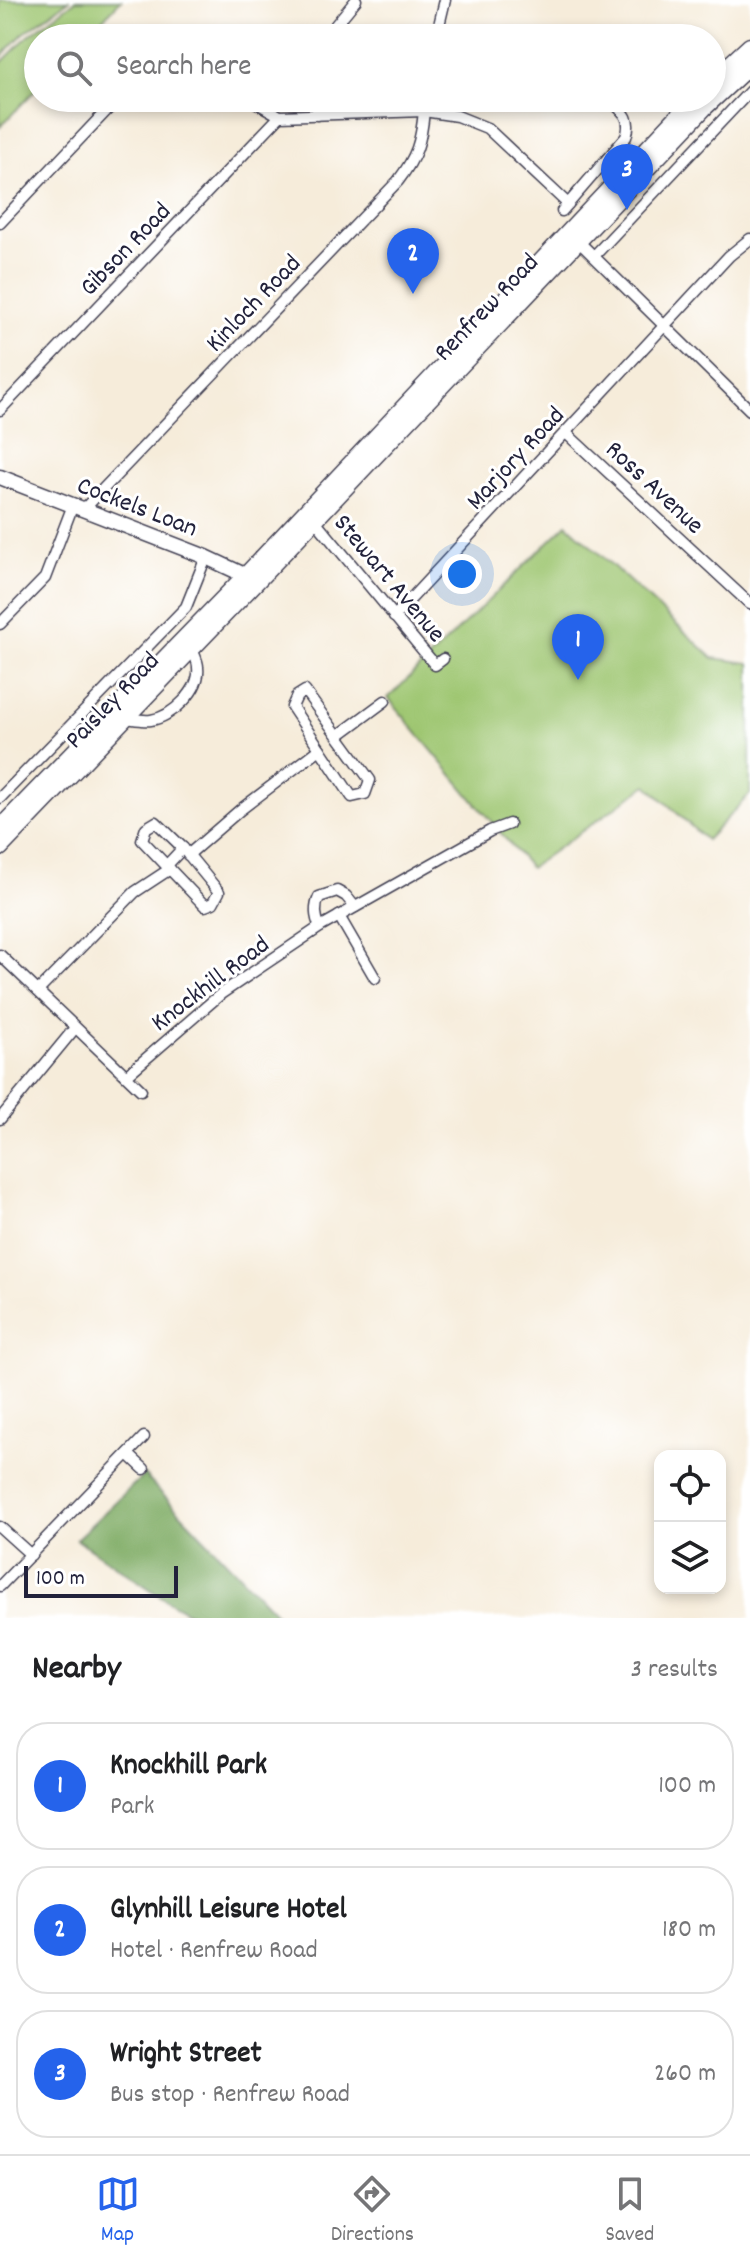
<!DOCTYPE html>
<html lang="en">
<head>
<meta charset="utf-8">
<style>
	:root { --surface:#fff; --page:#f2f2f2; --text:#202124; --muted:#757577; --line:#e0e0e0; --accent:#2563eb }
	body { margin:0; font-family:Dekko,sans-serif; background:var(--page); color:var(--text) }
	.controls { position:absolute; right:24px; bottom:24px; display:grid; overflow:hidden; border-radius:16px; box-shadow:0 4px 12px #0003 }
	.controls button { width:72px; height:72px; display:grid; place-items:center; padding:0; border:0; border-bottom:2px solid var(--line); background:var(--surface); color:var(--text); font:40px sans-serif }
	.scale { position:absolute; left:24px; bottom:20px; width:154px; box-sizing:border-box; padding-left:8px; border:4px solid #22223b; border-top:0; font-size:22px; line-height:28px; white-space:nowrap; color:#22223b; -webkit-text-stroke:6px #fff; paint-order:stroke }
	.you { position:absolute; left:462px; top:574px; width:28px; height:28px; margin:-20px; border:6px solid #fff; border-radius:50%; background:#1a73e8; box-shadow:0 0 0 12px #1a73e833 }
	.badge { display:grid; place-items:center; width:52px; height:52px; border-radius:50%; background:var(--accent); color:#fff; font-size:26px; font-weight:700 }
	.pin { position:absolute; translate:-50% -66px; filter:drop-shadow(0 2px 4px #0008) }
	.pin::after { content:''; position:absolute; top:42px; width:28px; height:24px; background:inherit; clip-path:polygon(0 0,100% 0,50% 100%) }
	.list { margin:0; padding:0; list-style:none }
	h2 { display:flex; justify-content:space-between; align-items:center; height:104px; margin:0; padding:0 32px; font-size:34px }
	h2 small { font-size:26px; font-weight:400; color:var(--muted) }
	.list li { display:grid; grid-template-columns:52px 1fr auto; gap:24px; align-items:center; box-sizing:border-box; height:128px; margin:0 16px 16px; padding:0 16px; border:2px solid var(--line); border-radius:32px }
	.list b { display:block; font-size:30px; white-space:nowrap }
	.list p { margin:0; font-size:26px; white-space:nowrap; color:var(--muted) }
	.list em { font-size:26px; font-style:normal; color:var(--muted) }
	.icon { flex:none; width:44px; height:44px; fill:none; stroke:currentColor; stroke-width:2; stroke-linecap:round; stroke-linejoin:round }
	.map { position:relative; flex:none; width:750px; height:1618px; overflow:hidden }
	.search { position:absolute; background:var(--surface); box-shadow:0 4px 12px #0003; left:24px; right:24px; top:24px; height:88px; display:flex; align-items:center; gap:20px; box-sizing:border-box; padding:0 28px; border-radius:44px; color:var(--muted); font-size:30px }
	.sheet { height:536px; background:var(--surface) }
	nav { display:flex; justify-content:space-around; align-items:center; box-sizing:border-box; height:112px; border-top:2px solid var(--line); background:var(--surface); font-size:22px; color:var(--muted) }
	nav a { display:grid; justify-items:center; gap:4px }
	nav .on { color:var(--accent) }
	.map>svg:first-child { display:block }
	.green { fill:#9ec671; stroke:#607456; stroke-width:2 }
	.forest { fill:#7eab63; stroke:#50664f; stroke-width:2 }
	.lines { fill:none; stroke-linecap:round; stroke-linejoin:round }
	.street-casing { stroke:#424053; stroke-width:13 }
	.secondary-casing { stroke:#424053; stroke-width:17 }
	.primary-casing { stroke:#424053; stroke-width:19 }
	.street { stroke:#fff; stroke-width:10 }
	.secondary { stroke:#fff; stroke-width:14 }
	.primary { stroke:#fff; stroke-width:16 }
	.labels { text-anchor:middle; stroke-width:6; stroke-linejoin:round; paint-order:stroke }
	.street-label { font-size:26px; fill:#22223b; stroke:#fff }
</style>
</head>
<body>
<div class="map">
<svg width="750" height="1618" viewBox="0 0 750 1618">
	<rect width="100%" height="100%" fill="#fff"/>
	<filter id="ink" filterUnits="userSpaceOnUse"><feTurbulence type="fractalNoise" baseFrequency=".0125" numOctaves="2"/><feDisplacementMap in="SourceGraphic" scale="16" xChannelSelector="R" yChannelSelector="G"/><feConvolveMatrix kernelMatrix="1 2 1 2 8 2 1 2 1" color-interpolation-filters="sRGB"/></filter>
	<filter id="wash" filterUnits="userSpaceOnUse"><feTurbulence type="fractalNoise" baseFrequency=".006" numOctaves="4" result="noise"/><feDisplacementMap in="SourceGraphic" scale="32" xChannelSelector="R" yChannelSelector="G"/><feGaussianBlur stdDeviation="1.8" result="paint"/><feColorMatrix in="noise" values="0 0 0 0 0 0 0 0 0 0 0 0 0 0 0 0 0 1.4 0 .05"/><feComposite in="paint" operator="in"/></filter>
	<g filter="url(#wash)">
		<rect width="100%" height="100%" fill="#f6ecda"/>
		<g class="green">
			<polygon points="0,0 69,0 23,34 0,58"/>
			<polygon points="76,0 121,0 85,38 38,38 38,87 0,127 0,64 28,36"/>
			<polygon points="567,524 713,658 750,663 750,794 706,840 647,785 530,868 388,698"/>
		</g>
		<polygon class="forest" points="144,1475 270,1607 281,1618 198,1618 172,1604 76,1539"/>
	</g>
	<g filter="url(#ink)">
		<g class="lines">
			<defs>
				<g id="street">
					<polyline points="545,36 546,38"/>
					<polyline points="325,38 356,0"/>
					<polyline points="436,38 445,0"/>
					<polyline points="248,98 280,116 424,111 457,116 487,128 568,204"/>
					<polyline points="317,98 317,115"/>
					<path d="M562,211L626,137C633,117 622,111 608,98"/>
					<polyline points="0,223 110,107 123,98"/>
					<polyline points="574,237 750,410"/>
					<polyline points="594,256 750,91"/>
					<polyline points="0,410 280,116"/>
					<polyline points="566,433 750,604"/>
					<path d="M84,509L398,181C417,156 421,142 424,111"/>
					<polyline points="313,518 435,665 443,659"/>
					<polyline points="394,617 729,256 750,239"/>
					<polyline points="0,624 45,578 73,505"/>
					<polygon points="305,691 370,780 365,794 352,797 292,707 297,696"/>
					<path d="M126,718C134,719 143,721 151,720C172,717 201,690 198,667C198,661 194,654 192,649"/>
					<polyline points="339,735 385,701"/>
					<polyline points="0,798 186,607 206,557"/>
					<polygon points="156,822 183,848 219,892 213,903 205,906 142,840 146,828"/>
					<polyline points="188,855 240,810 320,749"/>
					<polyline points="167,865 183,848"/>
					<polyline points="339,916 375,978"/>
					<path d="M320,927C315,917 314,908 319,897L337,891L346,896L355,907"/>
					<polyline points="0,955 141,1090"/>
					<polyline points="38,991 135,892 170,869"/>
					<polyline points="127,1075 222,993 320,927 490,831 509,824"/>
					<polyline points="0,1119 75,1028"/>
					<polyline points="128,1454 144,1469"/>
					<polyline points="0,1527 31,1555"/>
					<polyline points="0,1586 144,1437"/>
				</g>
				<polyline id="secondary" points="0,477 206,557 253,579"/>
				<g id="primary">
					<polyline points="712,81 750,46"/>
					<polyline points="0,828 247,574 695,98"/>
					<polyline points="0,848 256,582 704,108 750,65"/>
				</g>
			</defs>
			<use href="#street" class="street-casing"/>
			<use href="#secondary" class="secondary-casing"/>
			<use href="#primary" class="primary-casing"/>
			<use href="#street" class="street"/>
			<use href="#secondary" class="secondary"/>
			<use href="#primary" class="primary"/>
		</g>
	</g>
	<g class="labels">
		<g class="street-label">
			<text transform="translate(124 248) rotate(-46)" y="9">Gibson Road</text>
			<text transform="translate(252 302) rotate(-46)" y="9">Kinloch Road</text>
			<text transform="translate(485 306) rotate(-46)" y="9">Renfrew Road</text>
			<text transform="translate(514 457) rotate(-47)" y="9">Marjory Road</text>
			<text transform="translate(656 486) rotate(43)" y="9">Ross Avenue</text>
			<text transform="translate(138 505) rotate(21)" y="9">Cockels Loan</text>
			<text transform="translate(391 577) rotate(50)" y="9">Stewart Avenue</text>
			<text transform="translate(111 699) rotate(-46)" y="9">Paisley Road</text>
			<text transform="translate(209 982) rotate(-37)" y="9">Knockhill Road</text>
		</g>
	</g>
</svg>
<div class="controls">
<button><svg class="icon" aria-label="locate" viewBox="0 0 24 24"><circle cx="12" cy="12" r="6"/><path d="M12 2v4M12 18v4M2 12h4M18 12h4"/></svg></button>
<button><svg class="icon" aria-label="layers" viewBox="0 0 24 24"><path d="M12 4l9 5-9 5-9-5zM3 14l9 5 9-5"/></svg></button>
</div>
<div class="scale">100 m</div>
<div class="you"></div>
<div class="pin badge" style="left:578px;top:680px">1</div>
<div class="pin badge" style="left:413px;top:294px">2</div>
<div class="pin badge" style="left:627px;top:210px">3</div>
<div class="search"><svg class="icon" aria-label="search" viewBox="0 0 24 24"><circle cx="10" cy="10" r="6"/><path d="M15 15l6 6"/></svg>Search here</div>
</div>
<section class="sheet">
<h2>Nearby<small>3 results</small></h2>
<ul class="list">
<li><span class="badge">1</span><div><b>Knockhill Park</b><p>Park</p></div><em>100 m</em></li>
<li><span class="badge">2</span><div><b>Glynhill Leisure Hotel</b><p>Hotel · Renfrew Road</p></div><em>180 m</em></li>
<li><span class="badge">3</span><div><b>Wright Street</b><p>Bus stop · Renfrew Road</p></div><em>260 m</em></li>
</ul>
</section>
<nav>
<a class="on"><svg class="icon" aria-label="map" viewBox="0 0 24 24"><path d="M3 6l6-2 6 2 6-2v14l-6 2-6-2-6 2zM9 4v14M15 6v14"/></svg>Map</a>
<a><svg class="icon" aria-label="directions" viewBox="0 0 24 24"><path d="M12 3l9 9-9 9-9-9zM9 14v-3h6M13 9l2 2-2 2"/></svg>Directions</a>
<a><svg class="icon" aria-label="saved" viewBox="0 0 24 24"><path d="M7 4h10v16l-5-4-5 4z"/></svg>Saved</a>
</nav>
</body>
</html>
